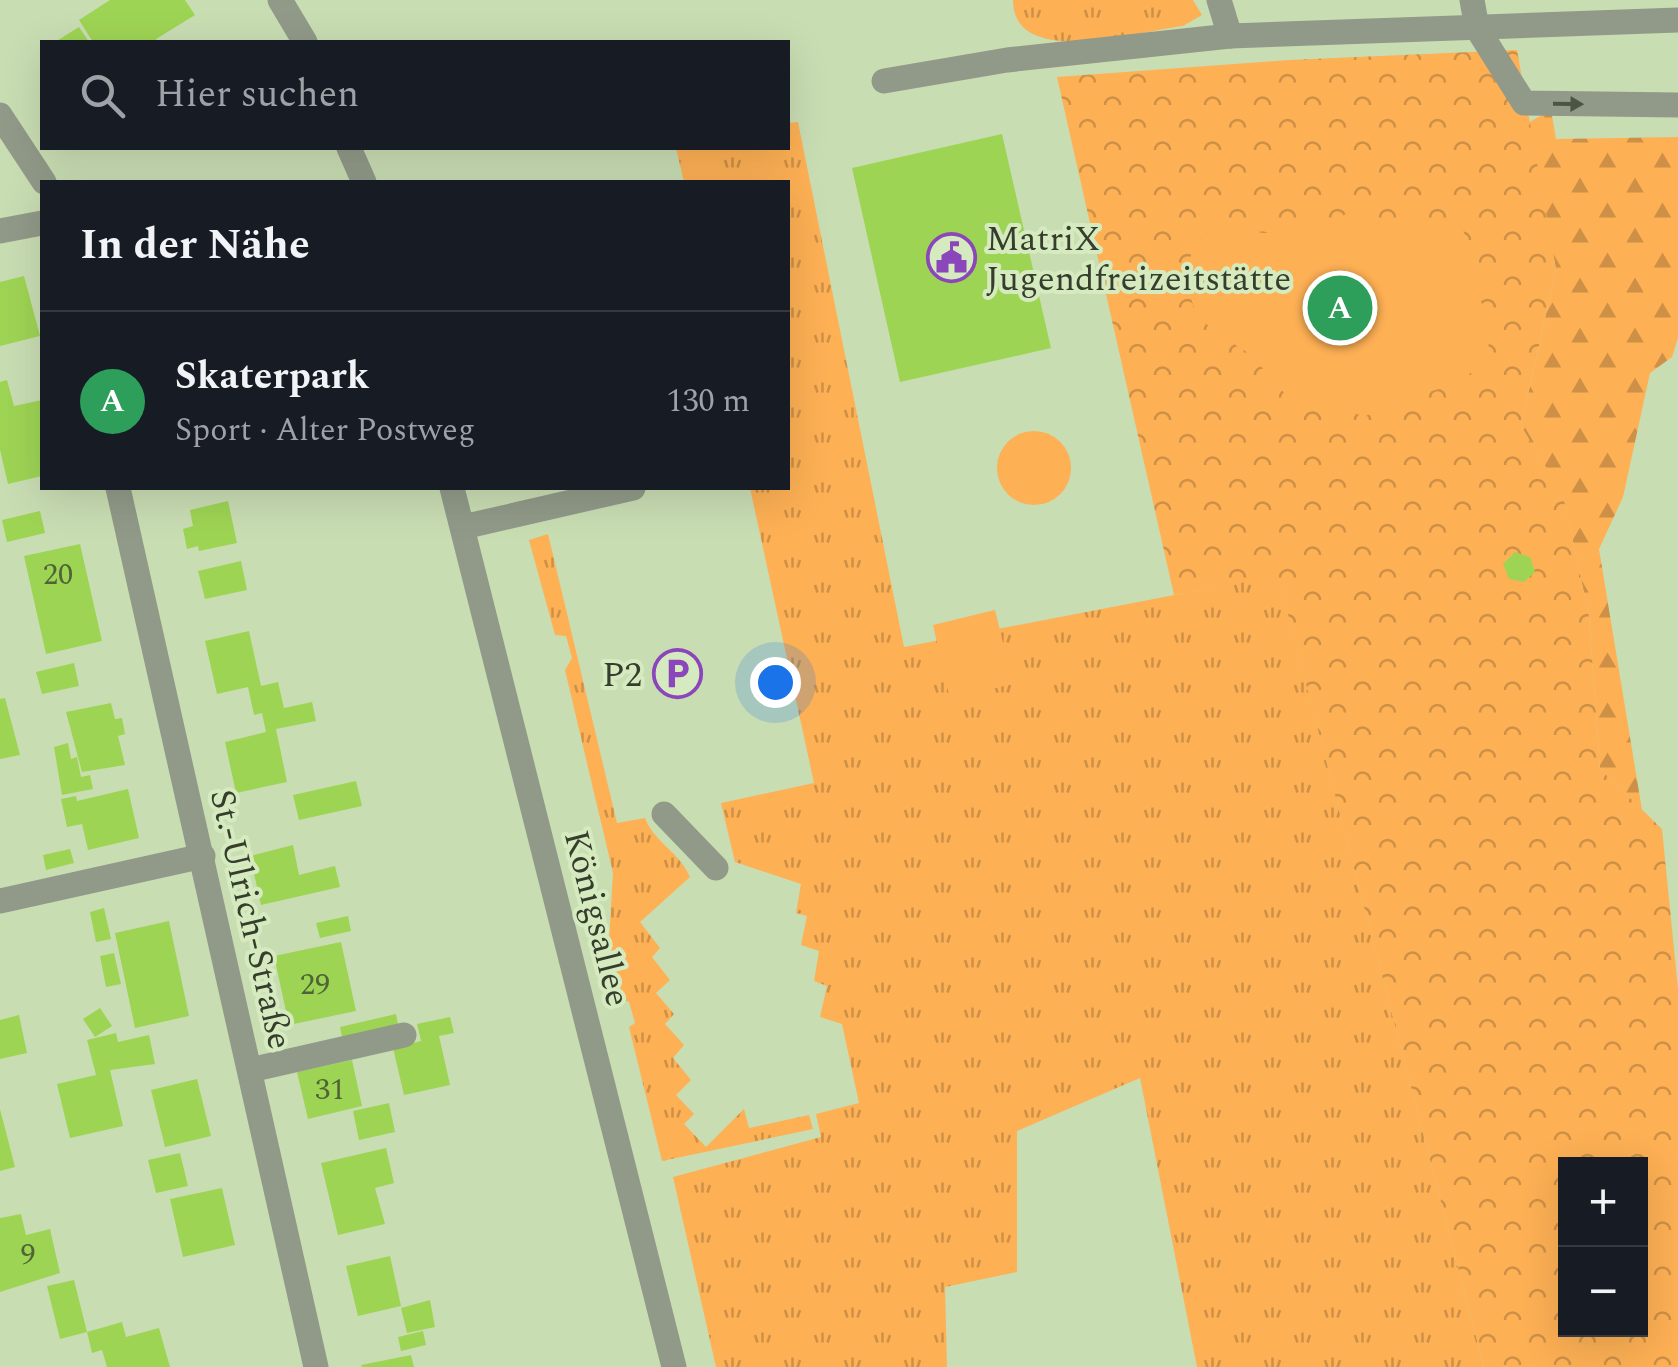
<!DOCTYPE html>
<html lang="de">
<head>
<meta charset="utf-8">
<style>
	:root { --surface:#171b24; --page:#20242c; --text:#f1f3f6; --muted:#9ea1a6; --line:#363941; --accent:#8a46ba }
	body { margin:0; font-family:Spectral,serif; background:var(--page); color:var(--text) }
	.controls { position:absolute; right:30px; bottom:30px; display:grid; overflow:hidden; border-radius:0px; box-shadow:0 10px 40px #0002 }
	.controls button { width:90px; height:90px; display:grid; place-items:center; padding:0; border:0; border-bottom:2px solid var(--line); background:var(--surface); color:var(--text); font:50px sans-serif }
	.you { position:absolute; left:775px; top:682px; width:35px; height:35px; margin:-25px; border:8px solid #fff; border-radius:50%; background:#1a73e8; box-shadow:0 0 0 15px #1a73e833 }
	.badge { display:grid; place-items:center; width:65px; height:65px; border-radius:50%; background:var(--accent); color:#fff; font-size:32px; font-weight:700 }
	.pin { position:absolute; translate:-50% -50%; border:5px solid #fff; box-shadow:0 2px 10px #0006 }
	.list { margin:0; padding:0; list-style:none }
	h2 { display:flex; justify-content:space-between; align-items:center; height:130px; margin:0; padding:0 40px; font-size:42px }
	h2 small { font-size:32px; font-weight:400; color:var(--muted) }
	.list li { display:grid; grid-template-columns:65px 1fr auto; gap:30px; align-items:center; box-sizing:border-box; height:180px; padding:0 40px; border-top:2px solid var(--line) }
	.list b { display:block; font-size:38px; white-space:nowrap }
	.list p { margin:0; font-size:32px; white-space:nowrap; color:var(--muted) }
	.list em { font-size:32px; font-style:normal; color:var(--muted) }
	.icon { flex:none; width:55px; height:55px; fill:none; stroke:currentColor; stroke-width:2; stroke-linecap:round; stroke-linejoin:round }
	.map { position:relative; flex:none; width:1678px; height:1367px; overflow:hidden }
	.search { position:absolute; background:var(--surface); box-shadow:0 10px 40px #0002; left:40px; top:40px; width:750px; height:110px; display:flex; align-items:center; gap:25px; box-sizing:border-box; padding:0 35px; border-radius:0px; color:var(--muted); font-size:38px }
	.panel { position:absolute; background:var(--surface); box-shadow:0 10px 40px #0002; left:40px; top:180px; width:750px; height:310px; border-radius:0px }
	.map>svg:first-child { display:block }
	.grass { fill:url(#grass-tufts) }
	.forest { fill:url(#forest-firs) }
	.park { fill:url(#park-crowns); fill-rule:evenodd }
	.pitch { fill:#fdb054 }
	.building { fill:#9ed454 }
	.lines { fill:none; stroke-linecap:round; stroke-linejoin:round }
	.minor { stroke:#919a88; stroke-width:25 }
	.oneway { fill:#4c5443 }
	.labels { text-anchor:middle; stroke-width:8; stroke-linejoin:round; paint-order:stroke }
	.number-label { font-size:30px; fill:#4f6336 }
	.poi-label { font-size:35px; fill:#353d2c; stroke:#d6eac0; text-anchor:start }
	.street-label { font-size:35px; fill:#353d2c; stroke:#d6eac0 }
</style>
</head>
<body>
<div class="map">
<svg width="1678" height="1367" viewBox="0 0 1678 1367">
	<defs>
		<pattern id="grass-tufts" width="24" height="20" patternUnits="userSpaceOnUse" patternTransform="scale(2.5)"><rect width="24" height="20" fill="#fdb054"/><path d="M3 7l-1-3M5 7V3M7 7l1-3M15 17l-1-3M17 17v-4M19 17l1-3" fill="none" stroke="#ce9046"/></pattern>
		<pattern id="forest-firs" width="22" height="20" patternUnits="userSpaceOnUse" patternTransform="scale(2.5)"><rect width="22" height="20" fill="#fdb054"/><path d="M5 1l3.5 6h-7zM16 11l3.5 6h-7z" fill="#ce9046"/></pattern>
		<pattern id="park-crowns" width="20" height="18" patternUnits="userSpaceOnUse" patternTransform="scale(2.5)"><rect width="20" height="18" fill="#fdb054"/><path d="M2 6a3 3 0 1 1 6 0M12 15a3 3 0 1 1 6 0" fill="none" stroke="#ce9046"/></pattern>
	</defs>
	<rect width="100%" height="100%" fill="#c9ddb3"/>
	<g class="grass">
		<path d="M1013,0H1193L1202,15L1183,26C1141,31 1013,70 1013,0Z"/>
		<polygon points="798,122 904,647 1278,575 1484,1367 1197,1367 1140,1078 1017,1131 1017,1272 945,1287 947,1367 716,1367 673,1177 821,1137 816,1114 859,1103 842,1024 820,1017 827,986 814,981 819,951 801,945 807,916 796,913 801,884 735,862 721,803 814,783 750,488 788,488 788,182 684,182 676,148 788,148 788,123"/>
		<path d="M548,534L617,823L645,818C654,842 680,853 690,877L640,922L660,948L652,957L670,980L656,993L674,1014L665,1024L684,1045L673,1058L691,1080L676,1095L694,1114L684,1124L706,1147L744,1109L749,1128L809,1115L813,1129L662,1161L629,1027L635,1023L629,1002L623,1000L609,941L613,873L565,670L572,658L566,636L555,635L529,540Z"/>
	</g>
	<polygon class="forest" points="1551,110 1556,139 1678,137 1678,338 1672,357 1650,373 1623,497 1599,549 1642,810 1600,769 1589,616 1563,496 1521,426 1556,269 1528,123"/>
	<path class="park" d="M1517,50L1556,269L1521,426L1563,495L1589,616L1600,769L1662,829L1678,989V1367H1484L1278,576L1174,595L1057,77L1289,60ZM1566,1164H1640V1330H1566Z"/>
	<g class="pitch">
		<path d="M1356,207C1417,260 1412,197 1461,226L1476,260L1473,286L1492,323L1487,356L1461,383L1428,392L1415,403L1364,416L1287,396L1251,355L1211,329L1196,312L1186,286L1189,259L1201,237L1212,230L1232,227L1263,233L1322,230Z"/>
		<circle cx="1034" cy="468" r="37"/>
		<polygon points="995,610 1013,684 950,699 933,625"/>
	</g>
	<g class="building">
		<polygon points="110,0 185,0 195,15 156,39 158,42 93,42 79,20"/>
		<polygon points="79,27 89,42 55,42"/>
		<polygon points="1002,134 1051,348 900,382 852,168"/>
		<polygon points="24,276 40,336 0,346 0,282"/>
		<polygon points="7,380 14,406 42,400 42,476 8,484 0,450 0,382"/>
		<polygon points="228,501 237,543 199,551 198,546 187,549 183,529 193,526 190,510"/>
		<polygon points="40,511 45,533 7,542 2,520"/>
		<polygon points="80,544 102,641 46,654 24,556"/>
		<polygon points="1515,552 1530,557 1535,572 1524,582 1509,579 1503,564"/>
		<polygon points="241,561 247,590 205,599 198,571"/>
		<polygon points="249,631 261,686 278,682 284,708 312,702 316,721 276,729 287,782 236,793 225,742 266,732 262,713 254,715 248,687 217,694 205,641"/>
		<polygon points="74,663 79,686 42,694 36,672"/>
		<polygon points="5,698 20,755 0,759 0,699"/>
		<polygon points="111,703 115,719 122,718 125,734 118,736 125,765 82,772 66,712"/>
		<polygon points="68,743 71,759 77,757 81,777 90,775 93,789 62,795 54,747"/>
		<polygon points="356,781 362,806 299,820 293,795"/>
		<polygon points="128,789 139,838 88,850 82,824 67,827 61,799 76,796 77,801"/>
		<polygon points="293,845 299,875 335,866 340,887 261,905 250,856"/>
		<polygon points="70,849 74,863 46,870 43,855"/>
		<polygon points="104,908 111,939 96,942 90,912"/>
		<polygon points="348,916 351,931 320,938 316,923"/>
		<polygon points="169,921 189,1016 135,1028 115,933"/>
		<polygon points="341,942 356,1011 289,1025 274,956"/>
		<polygon points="114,953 121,984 106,987 100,956"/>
		<polygon points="100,1008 112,1026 95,1037 83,1019"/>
		<polygon points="396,1014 399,1029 343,1042 340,1027"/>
		<polygon points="19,1015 27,1053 0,1059 0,1020"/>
		<polygon points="450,1017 454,1033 439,1036 450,1085 404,1095 393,1048 421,1041 417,1024"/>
		<polygon points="116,1033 118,1042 149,1035 155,1064 110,1070 123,1126 70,1138 57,1084 96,1075 87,1040"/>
		<polygon points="352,1060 362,1106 308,1119 297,1072"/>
		<polygon points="197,1079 211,1136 165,1147 151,1090"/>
		<polygon points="389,1103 395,1132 359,1140 353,1111"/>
		<polygon points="0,1109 15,1167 0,1171"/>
		<polygon points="386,1148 394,1183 375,1188 385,1224 338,1235 321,1163"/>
		<polygon points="180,1153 188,1186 156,1193 148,1160"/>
		<polygon points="222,1188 235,1245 183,1257 170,1199"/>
		<polygon points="21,1214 26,1235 50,1229 60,1273 0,1292 0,1218"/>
		<polygon points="390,1256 401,1306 358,1316 346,1266"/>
		<polygon points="74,1280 87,1332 60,1339 47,1286"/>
		<polygon points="430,1300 435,1327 407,1333 401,1308"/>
		<polygon points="122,1322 126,1337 159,1328 170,1367 107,1367 102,1350 92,1353 87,1332"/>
		<polygon points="423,1331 426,1345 401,1351 398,1337"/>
		<polygon points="411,1355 414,1367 362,1367 361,1365"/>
	</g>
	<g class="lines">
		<g class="minor">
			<polyline points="280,0 305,42"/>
			<polyline points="1219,0 1230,36"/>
			<polyline points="1472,0 1477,28 1524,103 1678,105"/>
			<polyline points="884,81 1007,60 1230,36 1678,20"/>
			<polyline points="0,115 44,182"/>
			<polyline points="349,148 364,182"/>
			<polyline points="0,231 42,223"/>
			<polyline points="118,488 316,1367"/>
			<polyline points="452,488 674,1367"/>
			<polyline points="463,527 633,488"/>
			<polyline points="664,814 716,868"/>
			<polyline points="0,901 203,856"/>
			<polyline points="250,1070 404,1035"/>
		</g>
	</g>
	<defs><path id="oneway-solid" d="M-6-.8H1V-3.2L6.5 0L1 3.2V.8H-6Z" transform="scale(2.5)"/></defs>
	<use class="oneway" href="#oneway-solid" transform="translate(1568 104) rotate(1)"/>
	<defs>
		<symbol id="civic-ring" viewBox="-11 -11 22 22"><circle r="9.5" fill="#d6eac0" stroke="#8a46ba" stroke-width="1.5"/><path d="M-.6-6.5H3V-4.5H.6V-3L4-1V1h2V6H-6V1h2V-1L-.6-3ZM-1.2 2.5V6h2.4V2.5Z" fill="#8a46ba"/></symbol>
		<symbol id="parking-ring" viewBox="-11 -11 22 22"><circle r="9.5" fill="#d6eac0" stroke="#8a46ba" stroke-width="1.5"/><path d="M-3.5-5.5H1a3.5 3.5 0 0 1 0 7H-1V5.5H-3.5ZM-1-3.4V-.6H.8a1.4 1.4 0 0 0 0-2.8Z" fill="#8a46ba"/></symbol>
	</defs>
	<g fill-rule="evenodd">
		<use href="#civic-ring" x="924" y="230" width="55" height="55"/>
		<use href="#parking-ring" x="650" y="646" width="55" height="55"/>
	</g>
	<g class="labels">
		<g class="number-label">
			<text x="58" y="584">20</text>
			<text x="315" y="994">29</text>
			<text x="330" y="1099">31</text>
			<text x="28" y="1264">9</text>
		</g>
		<g class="poi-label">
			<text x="986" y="250">MatriX<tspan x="986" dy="40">Jugendfreizeitstätte</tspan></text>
			<text x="642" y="686" text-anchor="end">P2</text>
		</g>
		<g class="street-label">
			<text transform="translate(598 918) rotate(76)" y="12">Königsallee</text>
			<text transform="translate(252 919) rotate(77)" y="12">St.-Ulrich-Straße</text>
		</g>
	</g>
</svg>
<div class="controls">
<button>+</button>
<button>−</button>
</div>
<div class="you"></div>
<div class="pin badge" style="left:1340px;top:308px;background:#2e9e5b">A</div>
<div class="search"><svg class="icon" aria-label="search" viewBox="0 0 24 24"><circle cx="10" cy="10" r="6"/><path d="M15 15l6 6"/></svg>Hier suchen</div>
<section class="panel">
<h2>In der Nähe<small></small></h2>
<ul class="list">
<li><span class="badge" style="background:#2e9e5b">A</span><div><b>Skaterpark</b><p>Sport · Alter Postweg</p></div><em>130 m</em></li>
</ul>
</section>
</div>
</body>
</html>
